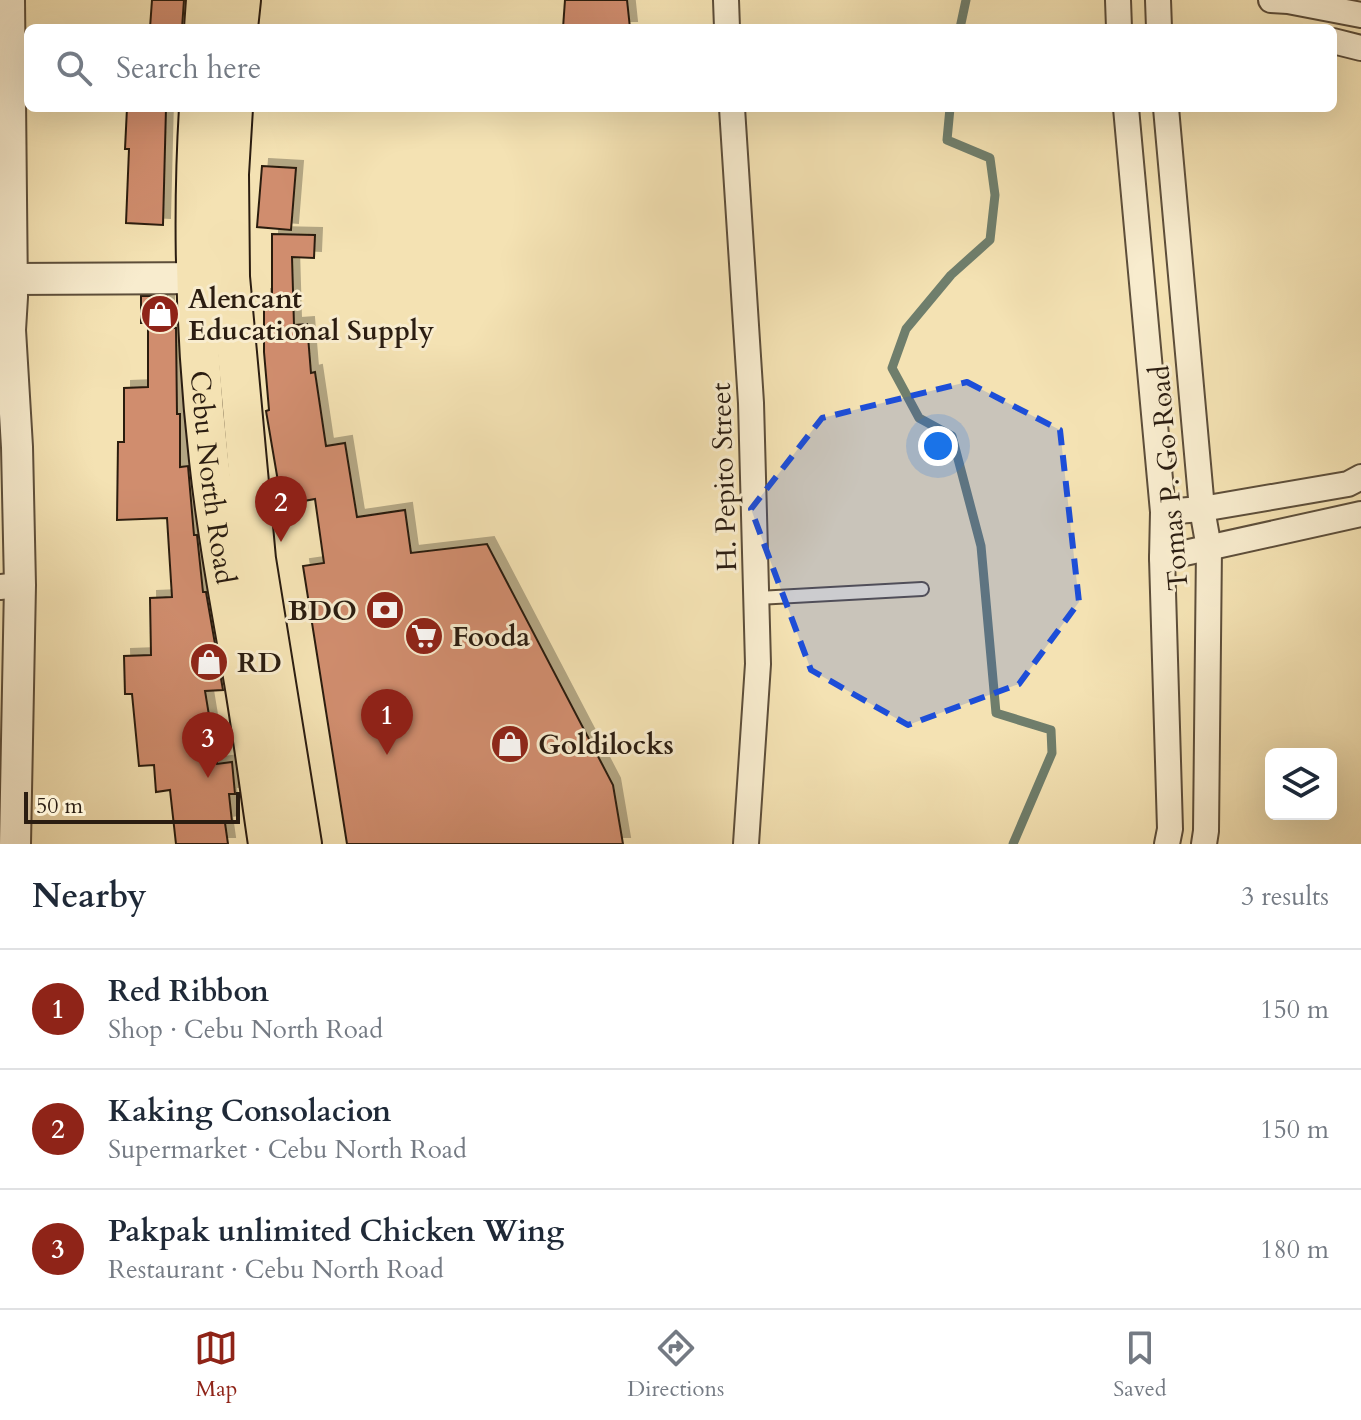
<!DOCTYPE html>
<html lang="en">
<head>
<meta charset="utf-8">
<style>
	:root { --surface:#fff; --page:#f6f6f7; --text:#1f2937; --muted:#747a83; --line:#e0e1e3; --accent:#8f2418 }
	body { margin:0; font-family:Cardo,serif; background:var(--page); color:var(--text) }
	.controls { position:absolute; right:24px; bottom:24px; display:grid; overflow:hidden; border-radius:12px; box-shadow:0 8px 32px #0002 }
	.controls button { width:72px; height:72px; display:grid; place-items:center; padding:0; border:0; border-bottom:2px solid var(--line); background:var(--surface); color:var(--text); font:40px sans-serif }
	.scale { position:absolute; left:24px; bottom:20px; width:216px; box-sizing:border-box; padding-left:8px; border:4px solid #2b1d11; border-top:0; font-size:22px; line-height:28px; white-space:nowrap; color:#2b1d11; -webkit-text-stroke:6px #f8ecce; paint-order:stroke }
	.you { position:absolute; left:938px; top:446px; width:28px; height:28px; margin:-20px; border:6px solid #fff; border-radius:50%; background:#1a73e8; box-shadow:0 0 0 12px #1a73e833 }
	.badge { display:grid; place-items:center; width:52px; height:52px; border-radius:50%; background:var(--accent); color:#fff; font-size:26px; font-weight:700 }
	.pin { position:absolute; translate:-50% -66px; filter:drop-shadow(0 2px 4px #0008) }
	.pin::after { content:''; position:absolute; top:42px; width:28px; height:24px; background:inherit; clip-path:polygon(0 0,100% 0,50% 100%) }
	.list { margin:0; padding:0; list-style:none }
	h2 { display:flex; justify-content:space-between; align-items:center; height:104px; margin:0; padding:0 32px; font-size:34px }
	h2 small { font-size:26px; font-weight:400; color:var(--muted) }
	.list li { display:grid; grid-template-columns:52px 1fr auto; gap:24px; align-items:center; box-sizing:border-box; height:120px; padding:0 32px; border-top:2px solid var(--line) }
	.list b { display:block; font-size:30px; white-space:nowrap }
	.list p { margin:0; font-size:26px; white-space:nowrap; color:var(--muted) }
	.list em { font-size:26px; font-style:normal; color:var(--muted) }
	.icon { flex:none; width:44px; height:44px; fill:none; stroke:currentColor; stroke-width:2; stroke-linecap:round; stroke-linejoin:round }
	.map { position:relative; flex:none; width:1361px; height:844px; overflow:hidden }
	.search { position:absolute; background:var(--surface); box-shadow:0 8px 32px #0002; left:24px; right:24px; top:24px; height:88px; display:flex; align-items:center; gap:20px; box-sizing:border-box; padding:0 28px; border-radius:12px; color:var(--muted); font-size:30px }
	.sheet { height:464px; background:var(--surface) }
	nav { display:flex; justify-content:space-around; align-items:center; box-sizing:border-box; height:112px; border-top:2px solid var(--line); background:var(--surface); font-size:22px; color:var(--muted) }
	nav a { display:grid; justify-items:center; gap:4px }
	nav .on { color:var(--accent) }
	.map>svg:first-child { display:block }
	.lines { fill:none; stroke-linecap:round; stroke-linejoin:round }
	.stream { stroke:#6f7e6c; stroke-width:9 }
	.building { fill:#d08d6e; stroke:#2b1d11; stroke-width:2; filter:url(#shadow) }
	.service-casing { stroke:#5d4e3a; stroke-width:16 }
	.minor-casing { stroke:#5d4e3a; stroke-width:28 }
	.tertiary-casing { stroke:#5d4e3a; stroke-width:34 }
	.primary-casing { stroke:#2b1d11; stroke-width:42 }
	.service { stroke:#f8ecce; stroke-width:12 }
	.minor { stroke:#f8ecce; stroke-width:24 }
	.tertiary { stroke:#f8ecce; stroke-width:30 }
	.primary { stroke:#f4e2b3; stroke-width:38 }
	.marked { fill:#1d4ed8; fill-opacity:0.2; stroke:#1d4ed8; stroke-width:6; stroke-dasharray:16 10; stroke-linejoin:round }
	.labels { text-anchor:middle; stroke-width:6; stroke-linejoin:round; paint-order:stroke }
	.poi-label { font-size:28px; font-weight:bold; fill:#2b1d11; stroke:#f8ecce; text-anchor:start }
	.street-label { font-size:28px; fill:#2b1d11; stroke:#f8ecce }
</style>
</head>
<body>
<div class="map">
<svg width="1361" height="844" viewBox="0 0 1361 844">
	<defs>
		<filter id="shadow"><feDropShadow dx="7" dy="-7" stdDeviation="0" flood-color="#0004"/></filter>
	</defs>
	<rect width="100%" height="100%" fill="#f4e2b3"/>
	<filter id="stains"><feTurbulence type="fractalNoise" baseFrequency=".0025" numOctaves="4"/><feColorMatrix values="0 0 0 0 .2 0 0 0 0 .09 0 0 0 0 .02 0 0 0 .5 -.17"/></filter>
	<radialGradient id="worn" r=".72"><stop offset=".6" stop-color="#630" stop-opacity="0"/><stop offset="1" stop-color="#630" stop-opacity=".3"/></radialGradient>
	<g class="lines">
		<g class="stream">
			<polyline points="960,28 966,0"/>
			<polyline points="950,108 947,140 990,158 995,195 990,240 951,275 906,329 892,368 919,418 952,436 981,546 996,713 1051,730 1052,753 1013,844"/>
		</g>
	</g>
	<g class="building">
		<polygon points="152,0 184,0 182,28 150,28"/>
		<polygon points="565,0 627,0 630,28 563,28"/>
		<polygon points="127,108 166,108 163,225 126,223 129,149 125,149"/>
		<polygon points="262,166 296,168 291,230 257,227"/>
		<polygon points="272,234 315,235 314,258 292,257 294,325 307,324 311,373 315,372 326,446 345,443 357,517 405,510 411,553 487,544 613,785 623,844 347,844 303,566 324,563 315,499 282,505 266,411 269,410 264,352 264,296 272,296"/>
		<rect x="141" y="296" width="26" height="27"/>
		<polygon points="148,328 176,328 177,414 180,414 180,467 188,466 194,535 197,535 203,592 206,592 223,690 205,691 217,764 232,762 235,794 229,794 232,822 225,823 228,844 176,844 170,790 156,792 154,765 139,766 132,694 125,694 124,656 151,655 150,598 172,597 167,518 117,520 118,442 124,442 124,388 148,387"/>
	</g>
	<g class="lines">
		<defs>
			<polyline id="service" points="757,598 922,589"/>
			<g id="minor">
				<polyline points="726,0 727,28"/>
				<polyline points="1118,0 1119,28"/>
				<polyline points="1158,0 1159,28"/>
				<polyline points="1271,0 1288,1 1361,15"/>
				<polyline points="1333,41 1361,48"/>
				<polyline points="732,108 751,403 758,664 746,844"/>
				<polyline points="1126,108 1163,512 1162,558 1170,829 1167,844"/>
				<polyline points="1166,108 1202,509 1209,548 1206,831 1204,844"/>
				<polyline points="1163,512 1202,509 1348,484 1361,477"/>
				<polyline points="1162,558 1361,514"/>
				<polyline points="0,587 20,585"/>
			</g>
			<g id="tertiary">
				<polyline points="9,0 12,297 10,330 17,447 20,585 15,844"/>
				<polyline points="11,279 216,278"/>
			</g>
			<g id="primary">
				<polyline points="204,28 206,0"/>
				<polyline points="238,28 241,0"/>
				<path id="s1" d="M199,108C192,225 196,344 209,460C217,534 231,608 244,682C253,736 260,790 268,844"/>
				<polyline points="233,108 229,174 230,277 256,559 302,844"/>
			</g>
		</defs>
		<use href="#service" class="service-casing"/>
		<use href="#minor" class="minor-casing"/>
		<use href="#tertiary" class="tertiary-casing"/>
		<use href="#primary" class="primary-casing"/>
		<use href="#service" class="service"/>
		<use href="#minor" class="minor"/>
		<use href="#tertiary" class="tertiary"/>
		<use href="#primary" class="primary"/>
	</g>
	<path class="marked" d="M967,382L1060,430L1079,602L1019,684L908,725L811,670L751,509L822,418Z"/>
	<defs>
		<symbol id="shop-disc" viewBox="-11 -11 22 22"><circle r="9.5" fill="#8f2418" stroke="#f8ecce"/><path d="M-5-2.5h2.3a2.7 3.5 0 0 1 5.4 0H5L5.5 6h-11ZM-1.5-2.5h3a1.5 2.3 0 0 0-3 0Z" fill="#fff"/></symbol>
		<symbol id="bank-disc" viewBox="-11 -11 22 22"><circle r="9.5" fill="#8f2418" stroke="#f8ecce"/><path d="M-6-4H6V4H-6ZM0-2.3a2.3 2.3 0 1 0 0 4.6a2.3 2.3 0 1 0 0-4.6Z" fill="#fff"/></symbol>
		<symbol id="supermarket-disc" viewBox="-11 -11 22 22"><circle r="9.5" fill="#8f2418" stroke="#f8ecce"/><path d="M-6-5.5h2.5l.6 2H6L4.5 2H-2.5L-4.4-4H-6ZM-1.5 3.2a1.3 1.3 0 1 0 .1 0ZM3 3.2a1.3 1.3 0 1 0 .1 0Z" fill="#fff"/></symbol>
	</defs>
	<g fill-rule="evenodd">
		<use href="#shop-disc" x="138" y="292" width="44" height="44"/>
		<use href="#bank-disc" x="363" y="588" width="44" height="44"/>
		<use href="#supermarket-disc" x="402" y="614" width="44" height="44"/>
		<use href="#shop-disc" x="187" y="640" width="44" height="44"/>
		<use href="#shop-disc" x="488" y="722" width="44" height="44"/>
	</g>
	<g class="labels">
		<g class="poi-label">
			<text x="188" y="308">Alencant<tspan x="188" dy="32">Educational Supply</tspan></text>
			<text x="357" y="620" text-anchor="end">BDO</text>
			<text x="452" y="646">Fooda</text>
			<text x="237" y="672">RD</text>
			<text x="538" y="754">Goldilocks</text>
		</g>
		<g class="street-label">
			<text dy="10" stroke="none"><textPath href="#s1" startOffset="370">Cebu North Road</textPath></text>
			<text transform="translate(723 477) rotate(-92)" y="10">H. Pepito Street</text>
			<text transform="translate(1168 478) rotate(-95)" y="10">Tomas P. Go Road</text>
		</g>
	</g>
	<rect width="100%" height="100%" filter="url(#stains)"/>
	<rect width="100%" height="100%" fill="url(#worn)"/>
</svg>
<div class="controls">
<button><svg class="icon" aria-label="layers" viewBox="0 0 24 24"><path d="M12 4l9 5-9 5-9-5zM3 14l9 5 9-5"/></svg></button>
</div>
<div class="scale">50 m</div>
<div class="you"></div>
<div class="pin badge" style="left:387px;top:755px">1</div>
<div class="pin badge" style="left:281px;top:542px">2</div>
<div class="pin badge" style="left:208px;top:778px">3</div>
<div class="search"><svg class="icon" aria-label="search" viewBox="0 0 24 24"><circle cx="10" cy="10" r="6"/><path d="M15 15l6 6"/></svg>Search here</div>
</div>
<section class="sheet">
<h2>Nearby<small>3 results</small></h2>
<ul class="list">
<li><span class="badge">1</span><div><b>Red Ribbon</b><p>Shop · Cebu North Road</p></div><em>150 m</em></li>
<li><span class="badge">2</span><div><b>Kaking Consolacion</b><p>Supermarket · Cebu North Road</p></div><em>150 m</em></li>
<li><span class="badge">3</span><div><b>Pakpak unlimited Chicken Wing</b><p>Restaurant · Cebu North Road</p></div><em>180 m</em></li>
</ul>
</section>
<nav>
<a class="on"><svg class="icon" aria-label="map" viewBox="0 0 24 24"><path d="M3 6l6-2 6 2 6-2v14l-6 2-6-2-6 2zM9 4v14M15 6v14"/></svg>Map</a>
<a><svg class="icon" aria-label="directions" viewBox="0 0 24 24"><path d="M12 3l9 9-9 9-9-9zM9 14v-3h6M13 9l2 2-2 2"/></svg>Directions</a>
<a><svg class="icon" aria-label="saved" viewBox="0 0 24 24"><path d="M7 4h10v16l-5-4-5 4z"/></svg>Saved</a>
</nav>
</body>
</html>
